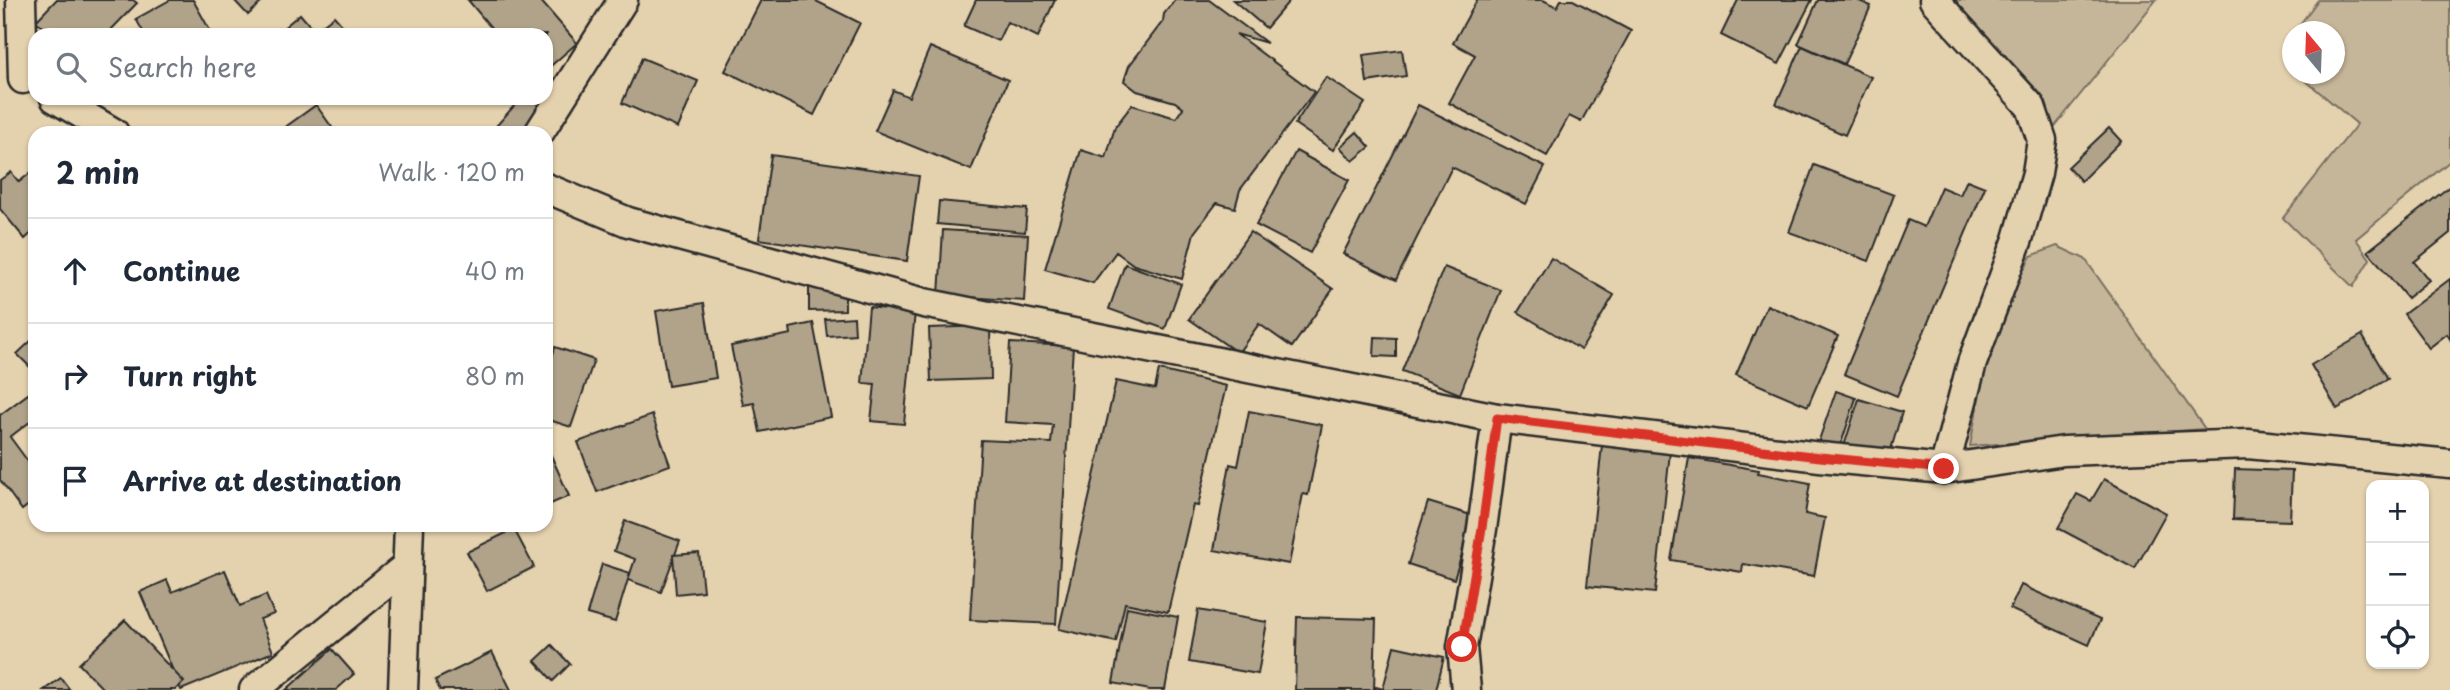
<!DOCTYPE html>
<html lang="en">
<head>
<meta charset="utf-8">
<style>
	:root { --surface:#fff; --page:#f2f2f3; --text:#1f2937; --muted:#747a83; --line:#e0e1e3 }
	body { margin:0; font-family:"Playpen Sans",sans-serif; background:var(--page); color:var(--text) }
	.controls { position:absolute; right:21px; bottom:21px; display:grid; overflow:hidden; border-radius:14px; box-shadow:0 2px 5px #0004 }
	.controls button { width:63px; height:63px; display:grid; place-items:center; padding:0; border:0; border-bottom:2px solid var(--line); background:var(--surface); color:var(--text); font:35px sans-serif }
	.compass { position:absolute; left:2282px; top:21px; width:63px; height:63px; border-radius:50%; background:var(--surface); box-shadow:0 2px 5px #0004; rotate:341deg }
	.stop { position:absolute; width:21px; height:21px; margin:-16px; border:5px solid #d93025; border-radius:50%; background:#fff }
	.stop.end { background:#d93025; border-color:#fff; box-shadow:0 2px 7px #0008 }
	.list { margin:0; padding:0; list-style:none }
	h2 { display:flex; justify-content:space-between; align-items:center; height:91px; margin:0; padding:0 28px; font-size:30px }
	h2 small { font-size:23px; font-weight:400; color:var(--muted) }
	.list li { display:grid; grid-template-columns:46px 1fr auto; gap:21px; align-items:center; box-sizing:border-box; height:105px; padding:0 28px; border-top:2px solid var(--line) }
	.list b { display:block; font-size:26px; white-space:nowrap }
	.list em { font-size:23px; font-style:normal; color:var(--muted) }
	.icon { flex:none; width:38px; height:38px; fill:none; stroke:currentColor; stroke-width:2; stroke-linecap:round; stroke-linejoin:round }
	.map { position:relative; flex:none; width:2450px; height:690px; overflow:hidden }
	.search { position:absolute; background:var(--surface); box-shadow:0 2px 5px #0004; left:28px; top:28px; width:525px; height:77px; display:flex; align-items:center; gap:18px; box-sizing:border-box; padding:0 24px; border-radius:21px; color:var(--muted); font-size:26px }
	.panel { position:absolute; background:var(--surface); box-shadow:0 2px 5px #0004; left:28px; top:126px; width:525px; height:406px; border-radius:21px }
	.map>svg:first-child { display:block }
	.green { fill:#c6b699; stroke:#787062; stroke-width:2 }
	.building { fill:#b0a38a; stroke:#2b2b2b; stroke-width:2 }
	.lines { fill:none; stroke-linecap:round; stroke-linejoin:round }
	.minor-casing { stroke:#2b2b2b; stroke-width:33 }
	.minor { stroke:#e4d1ae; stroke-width:28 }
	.route { stroke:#d93025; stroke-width:9 }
</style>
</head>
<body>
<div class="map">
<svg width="2450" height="690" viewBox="0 0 2450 690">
	<rect width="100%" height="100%" fill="#e4d1ae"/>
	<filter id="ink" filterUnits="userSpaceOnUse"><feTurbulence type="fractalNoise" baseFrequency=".0143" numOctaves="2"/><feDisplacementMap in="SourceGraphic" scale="14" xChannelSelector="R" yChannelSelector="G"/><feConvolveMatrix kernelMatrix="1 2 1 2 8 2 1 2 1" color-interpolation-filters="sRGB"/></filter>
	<g filter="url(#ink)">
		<g class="green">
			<polygon points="1951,0 2156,0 2052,130 2041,94"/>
			<polygon points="2318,0 2450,0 2450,161 2356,239 2370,259 2353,287 2283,218 2357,124 2298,74 2334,74 2334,32 2295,31"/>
			<polygon points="2057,246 2085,259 2205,429 1970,446 1991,334 2031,256"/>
		</g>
		<g class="building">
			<polygon points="56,0 133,0 137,3 106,35 52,35 36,21"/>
			<polygon points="170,0 193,0 212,34 145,35 136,19"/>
			<polygon points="234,0 264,0 248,15"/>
			<polygon points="468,0 540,0 577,43 546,70 546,35 497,35"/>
			<polygon points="761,0 814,0 860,23 814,115 725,71"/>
			<polygon points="976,0 1055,0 1038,37 1007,22 998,41 964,26"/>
			<polygon points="1175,0 1209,0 1267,43 1236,34 1314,92 1240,190 1235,208 1217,203 1194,233 1182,279 1134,265 1116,252 1093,283 1045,269 1081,150 1106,158 1115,127 1132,105 1176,118 1183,108 1175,102 1137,91 1124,81 1129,66 1163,21 1164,14"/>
			<polygon points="1233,0 1290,0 1266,28"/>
			<polygon points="1477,0 1543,0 1557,7 1561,0 1573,0 1631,31 1581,122 1569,116 1547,156 1449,103 1475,55 1453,43"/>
			<polygon points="1738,0 1812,0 1779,64 1721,35"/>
			<polygon points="1818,0 1857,0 1871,6 1844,64 1798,44"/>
			<polygon points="300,14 318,35 275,35"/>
			<polygon points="334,16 350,34 348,35 320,35 316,30"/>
			<polygon points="1802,46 1871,77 1845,135 1776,104"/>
			<polygon points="930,47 1008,80 971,170 875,131 893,90 909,97"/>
			<polygon points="1402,50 1406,76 1367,82 1363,55"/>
			<polygon points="642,58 698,81 678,128 622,103"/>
			<polygon points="546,75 562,89 523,133 490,133 521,98 546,98"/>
			<polygon points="1326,77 1365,103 1333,150 1295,124"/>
			<polygon points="316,105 336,133 277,133"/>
			<polygon points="1418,105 1545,167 1526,204 1452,167 1396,280 1343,254"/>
			<polygon points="2109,128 2121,141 2081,181 2068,167"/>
			<polygon points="1357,132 1370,147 1353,161 1340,147"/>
			<polygon points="1296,151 1349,180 1310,253 1256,225"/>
			<polygon points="771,155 919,176 907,261 759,239"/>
			<polygon points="1814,165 1894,195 1869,261 1789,232"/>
			<polygon points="35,169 35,230 25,239 0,209 0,180 11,172 19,182"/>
			<polygon points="1967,180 1985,187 1897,396 1844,374 1908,220 1924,227 1941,187 1960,195"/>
			<polygon points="2450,186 2450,233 2414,262 2429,280 2407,298 2368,251"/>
			<polygon points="939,201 1027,209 1025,232 937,224"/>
			<polygon points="943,230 1028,235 1024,301 939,295"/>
			<polygon points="1250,232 1333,289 1292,347 1259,324 1238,353 1189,319"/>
			<polygon points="1551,258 1614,295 1581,350 1518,312"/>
			<polygon points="1125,264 1181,284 1165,329 1109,309"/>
			<polygon points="1444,267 1501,290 1460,394 1402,371"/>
			<polygon points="2450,279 2450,339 2447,334 2429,348 2404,314"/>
			<polygon points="809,286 845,286 845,310 809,311"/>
			<polygon points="704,303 716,378 668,386 656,311"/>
			<polygon points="1767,305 1838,336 1808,406 1736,375"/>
			<polygon points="869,307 915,312 904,424 871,421 875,384 862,383"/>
			<polygon points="854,317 855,334 827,336 825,319"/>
			<polygon points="813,323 831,417 760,432 754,403 743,405 731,346 791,334 790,328"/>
			<polygon points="990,326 991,379 931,381 929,328"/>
			<polygon points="2362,335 2388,379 2337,409 2311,365"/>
			<polygon points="35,337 35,372 17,354"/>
			<polygon points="1375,337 1396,338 1396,357 1374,356"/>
			<polygon points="1010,343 1073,346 1056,624 970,620 981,440 1051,443 1053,425 1005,422"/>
			<polygon points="555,347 594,360 571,427 546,419 546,356 552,358"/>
			<polygon points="1159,370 1226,386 1198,506 1193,505 1168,612 1125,603 1116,642 1059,629 1116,381 1155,389"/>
			<polygon points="1836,391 1856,398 1839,450 1818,443"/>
			<polygon points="28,394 35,403 35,418 10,437 35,471 35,500 22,510 0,480 0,415"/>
			<polygon points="1859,399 1902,412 1887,463 1843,449"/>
			<polygon points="1249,411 1322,425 1308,495 1303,494 1289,564 1214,550 1230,464 1238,466"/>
			<polygon points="652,415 670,465 597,492 578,442"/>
			<polygon points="546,444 569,496 546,506"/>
			<polygon points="1602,445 1670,452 1655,593 1587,586"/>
			<polygon points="1689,458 1759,470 1758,473 1810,483 1805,514 1825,518 1814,576 1743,564 1742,572 1671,560"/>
			<polygon points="2235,469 2292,471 2290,521 2233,519"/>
			<polygon points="2104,479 2166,513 2135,569 2058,528 2077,494 2091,501"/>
			<polygon points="1428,502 1474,516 1454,579 1408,564"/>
			<polygon points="625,521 680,541 661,592 628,580 635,559 614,551"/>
			<polygon points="514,529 534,567 487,591 467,552"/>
			<polygon points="699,553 703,591 676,594 673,555"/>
			<polygon points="602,564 630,573 615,622 587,614"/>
			<polygon points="225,570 240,606 266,595 274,614 260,619 273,652 181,690 140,592 167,580 172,592"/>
			<polygon points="2021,585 2100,620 2089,645 2010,609"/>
			<polygon points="1127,607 1178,617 1165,690 1150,690 1113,683"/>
			<polygon points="1198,610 1267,622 1258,674 1189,662"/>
			<polygon points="1297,617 1376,619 1374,690 1295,690"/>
			<polygon points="125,620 184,682 175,690 104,690 79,664"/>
			<polygon points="552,645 570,664 553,681 535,661"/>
			<polygon points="1394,646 1444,657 1436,690 1375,690 1376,687 1383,689"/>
			<polygon points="332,649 354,674 336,690 286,690"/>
			<polygon points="492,652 511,690 440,690 435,680"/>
			<polygon points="61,678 70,690 44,690"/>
		</g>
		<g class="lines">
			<defs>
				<g id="minor">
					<polyline points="21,0 23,79"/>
					<polyline points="1934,0 2031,107 2042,140 2037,173 2018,239 1972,363 1944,469"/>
					<polyline points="55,98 114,133"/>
					<polyline points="539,133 623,0"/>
					<polyline points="546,188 628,222 924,303 1497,418 1820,457 1944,469 2064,451 2248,444 2450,464"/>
					<polyline points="254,690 407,566"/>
					<polyline points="403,690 409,525"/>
					<polyline points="1466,690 1462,647 1482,529 1497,418"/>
				</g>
			</defs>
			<use href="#minor" class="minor-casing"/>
			<use href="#minor" class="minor"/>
		</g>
	</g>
	<g class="lines" filter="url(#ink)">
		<polyline class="route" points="1462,647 1482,528 1497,418 1820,457 1944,469"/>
	</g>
</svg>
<div class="controls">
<button>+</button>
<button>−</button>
<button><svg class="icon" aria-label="locate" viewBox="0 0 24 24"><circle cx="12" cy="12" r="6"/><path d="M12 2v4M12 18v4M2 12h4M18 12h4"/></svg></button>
</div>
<svg class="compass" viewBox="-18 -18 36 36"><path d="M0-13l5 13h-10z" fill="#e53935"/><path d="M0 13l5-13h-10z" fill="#747a83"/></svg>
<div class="stop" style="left:1462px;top:647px"></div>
<div class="stop end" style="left:1944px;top:469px"></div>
<div class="search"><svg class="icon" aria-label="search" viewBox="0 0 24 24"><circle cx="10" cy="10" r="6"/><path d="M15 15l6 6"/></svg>Search here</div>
<section class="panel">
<h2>2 min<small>Walk · 120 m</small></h2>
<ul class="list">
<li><svg class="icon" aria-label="ahead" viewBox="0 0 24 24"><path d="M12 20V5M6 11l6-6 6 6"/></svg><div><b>Continue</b></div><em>40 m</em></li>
<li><svg class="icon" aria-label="right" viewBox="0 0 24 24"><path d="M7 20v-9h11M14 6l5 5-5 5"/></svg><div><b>Turn right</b></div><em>80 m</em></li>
<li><svg class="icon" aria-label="arrive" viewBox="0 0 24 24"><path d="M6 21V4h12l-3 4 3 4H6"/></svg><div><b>Arrive at destination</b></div></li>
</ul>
</section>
</div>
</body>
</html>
